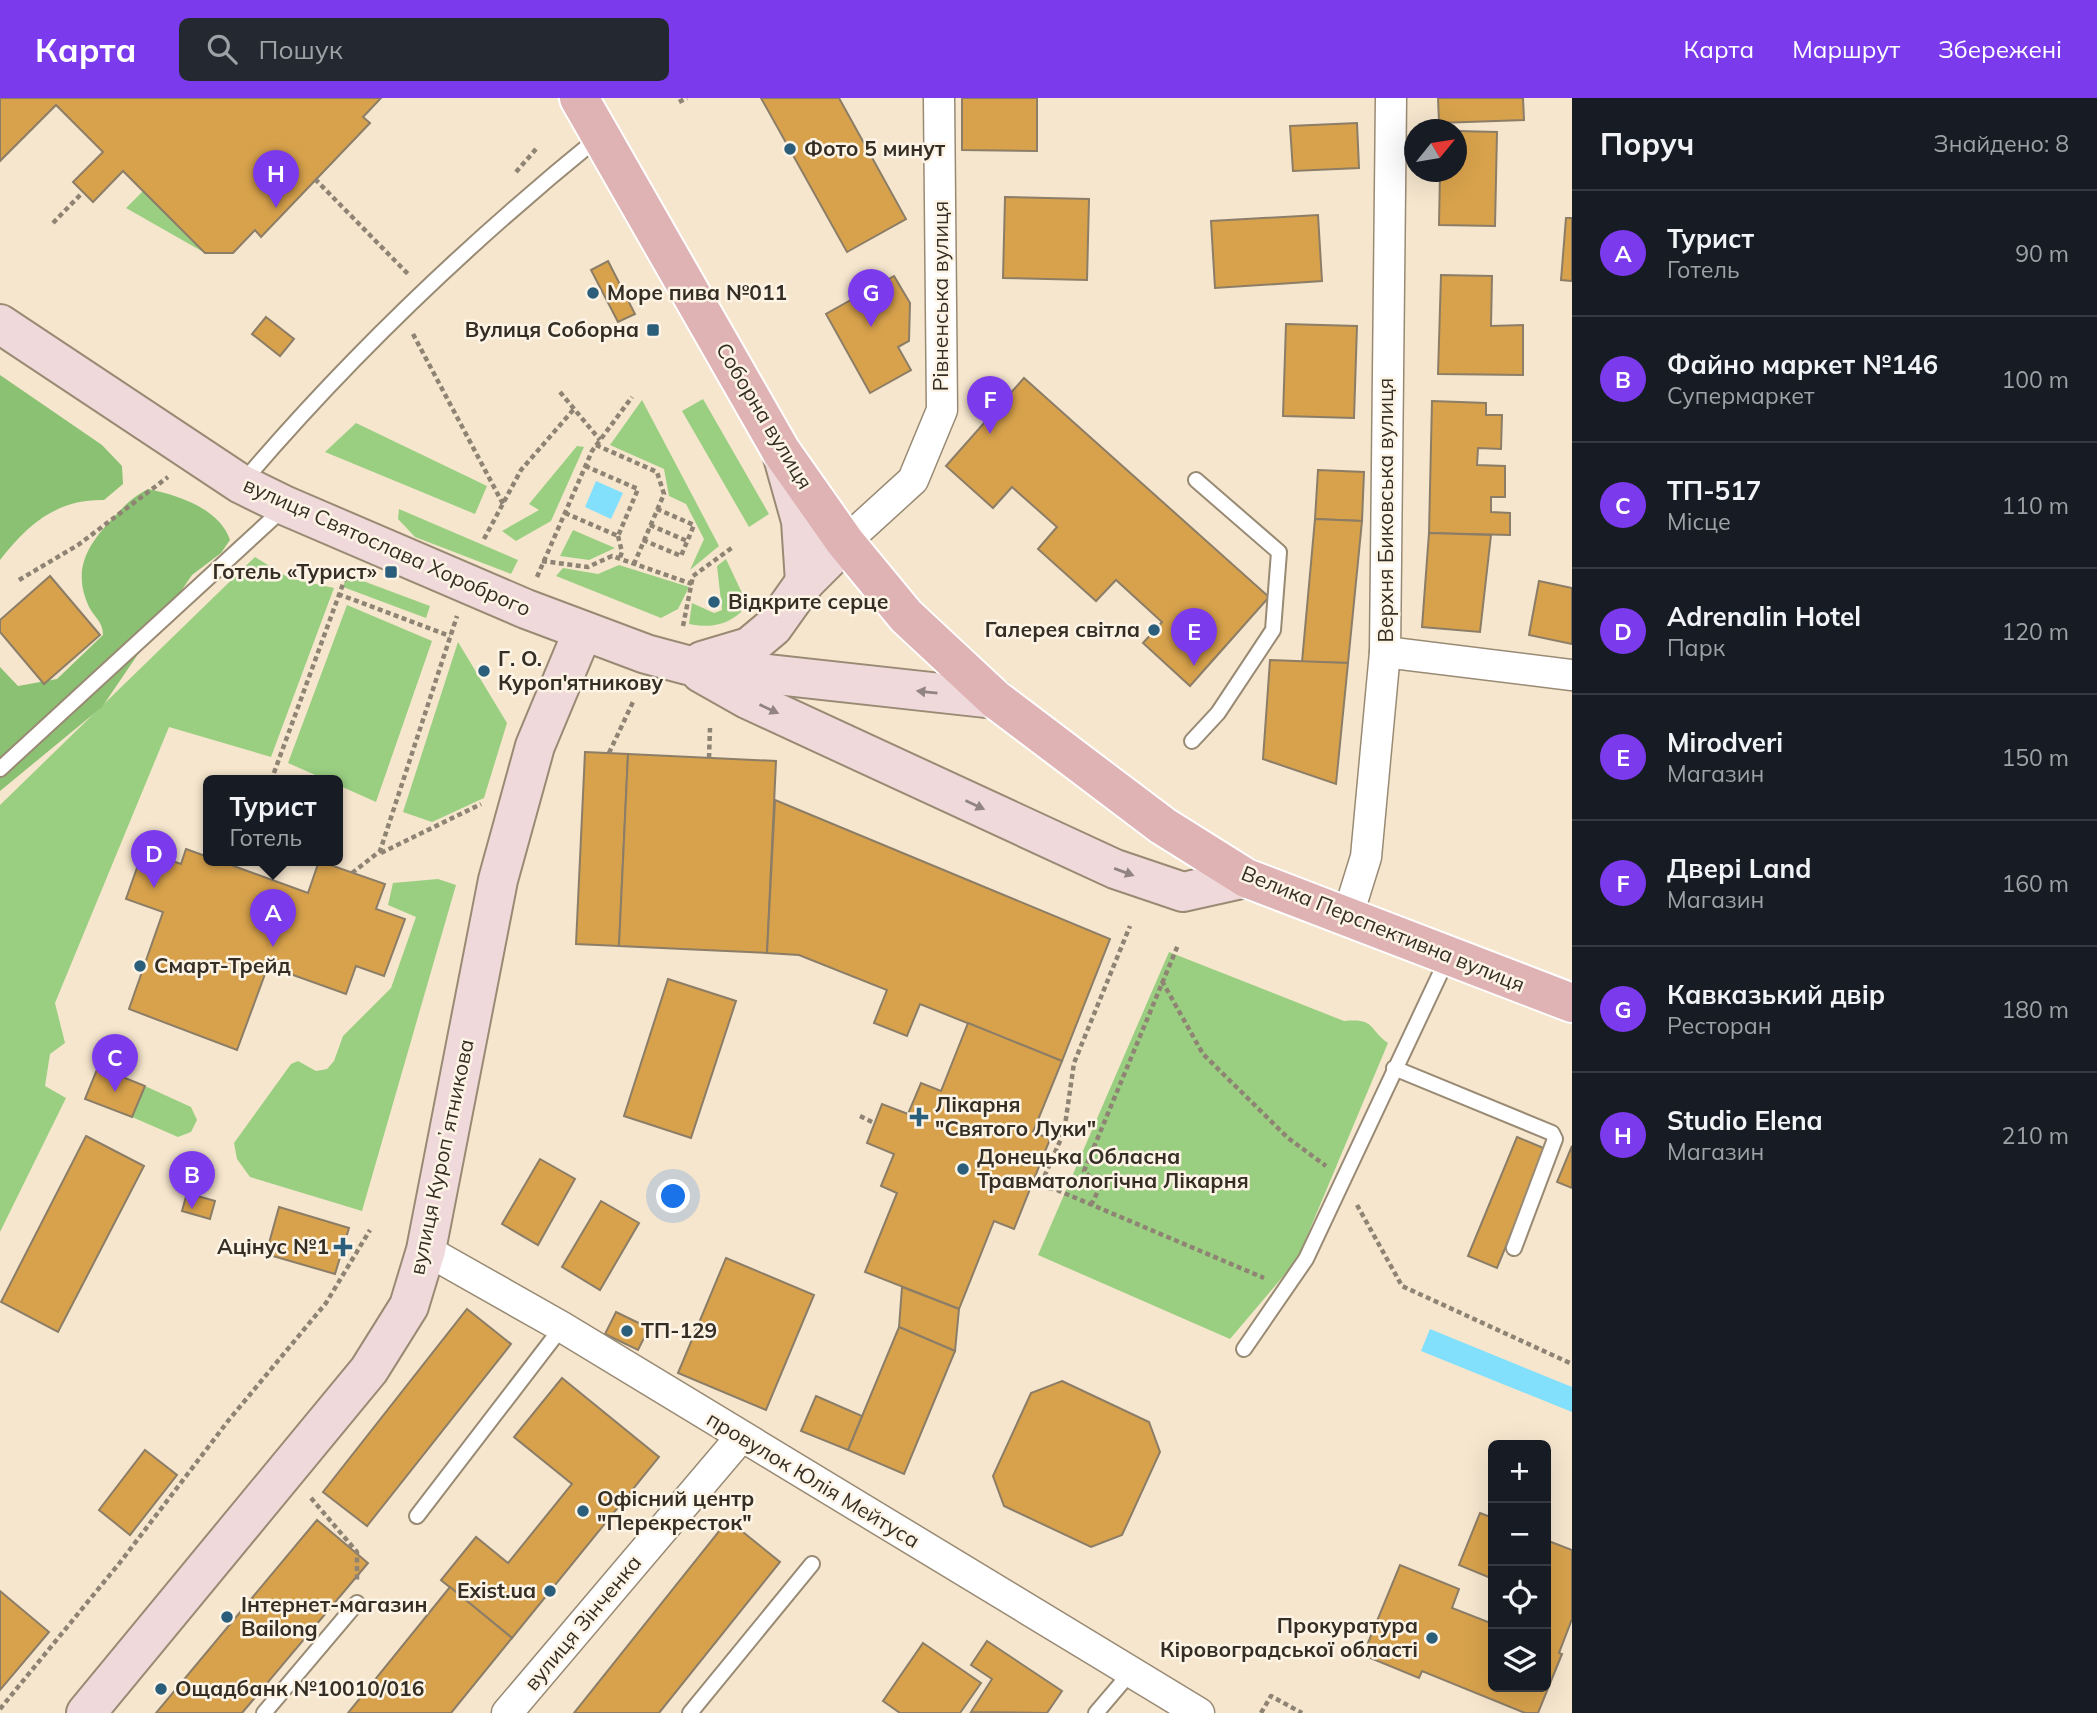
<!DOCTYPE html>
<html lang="uk">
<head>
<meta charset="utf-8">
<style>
	:root { --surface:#171b24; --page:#242831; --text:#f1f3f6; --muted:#9ea1a6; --line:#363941; --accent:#7c3aed }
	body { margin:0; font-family:Mulish,sans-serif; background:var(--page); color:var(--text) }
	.controls { position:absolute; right:21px; bottom:21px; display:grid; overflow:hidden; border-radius:10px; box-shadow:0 7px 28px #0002 }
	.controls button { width:63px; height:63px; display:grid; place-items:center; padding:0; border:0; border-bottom:2px solid var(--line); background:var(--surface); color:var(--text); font:35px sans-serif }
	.compass { position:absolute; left:1404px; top:21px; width:63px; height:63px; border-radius:50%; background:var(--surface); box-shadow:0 7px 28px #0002; rotate:60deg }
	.you { position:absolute; left:674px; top:1099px; width:24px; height:24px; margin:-18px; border:5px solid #fff; border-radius:50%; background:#1a73e8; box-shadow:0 0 0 10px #1a73e833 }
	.badge { display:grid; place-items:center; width:46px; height:46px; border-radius:50%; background:var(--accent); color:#fff; font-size:23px; font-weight:700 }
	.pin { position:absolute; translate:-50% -58px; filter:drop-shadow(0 2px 4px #0008) }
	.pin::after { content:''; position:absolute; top:37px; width:24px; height:21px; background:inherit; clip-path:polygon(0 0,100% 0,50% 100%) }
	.popup { position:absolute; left:203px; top:677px; width:140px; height:91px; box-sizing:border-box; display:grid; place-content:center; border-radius:10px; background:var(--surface); filter:drop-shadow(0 2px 5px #0005); font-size:23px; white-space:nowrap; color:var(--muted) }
	.popup b { font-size:26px; color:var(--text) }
	.popup::after { content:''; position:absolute; left:50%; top:100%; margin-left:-14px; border:14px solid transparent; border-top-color:var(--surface) }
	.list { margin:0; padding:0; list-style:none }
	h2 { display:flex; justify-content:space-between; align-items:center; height:91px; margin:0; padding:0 28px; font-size:30px }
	h2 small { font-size:23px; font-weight:400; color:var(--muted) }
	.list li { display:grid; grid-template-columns:46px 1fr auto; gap:21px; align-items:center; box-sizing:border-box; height:126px; padding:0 28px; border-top:2px solid var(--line) }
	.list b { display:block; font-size:26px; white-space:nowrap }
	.list p { margin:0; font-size:23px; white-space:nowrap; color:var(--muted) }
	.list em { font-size:23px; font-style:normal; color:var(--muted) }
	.icon { flex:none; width:38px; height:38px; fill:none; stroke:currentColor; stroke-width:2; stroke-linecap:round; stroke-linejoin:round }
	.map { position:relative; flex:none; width:1572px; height:1615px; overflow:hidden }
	header { display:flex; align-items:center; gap:42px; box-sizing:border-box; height:98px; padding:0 35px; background:var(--accent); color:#fff }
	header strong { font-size:33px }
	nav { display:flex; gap:38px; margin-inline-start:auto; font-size:24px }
	.search { width:490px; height:63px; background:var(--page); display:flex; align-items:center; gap:18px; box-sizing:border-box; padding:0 24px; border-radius:10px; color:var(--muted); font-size:26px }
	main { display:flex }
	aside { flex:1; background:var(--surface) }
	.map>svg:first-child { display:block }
	.green { fill:#9acf82 }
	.forest { fill:#8bc173 }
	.water { fill:#83e0fc }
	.building { fill:#d8a24c; stroke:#8c7d67; stroke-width:2 }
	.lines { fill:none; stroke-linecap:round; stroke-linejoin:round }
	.lane-casing { stroke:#998a74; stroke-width:18 }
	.street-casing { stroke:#998a74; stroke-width:33 }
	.secondary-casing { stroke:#998a74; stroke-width:42 }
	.primary-casing { stroke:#fff; stroke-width:42 }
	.path { stroke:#8f8474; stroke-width:4.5; stroke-dasharray:5 3.5; stroke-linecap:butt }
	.lane { stroke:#fff; stroke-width:14 }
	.street { stroke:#fff; stroke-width:30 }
	.secondary { stroke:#efd9da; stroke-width:38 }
	.primary { stroke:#dfb2b4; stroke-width:38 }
	.oneway { fill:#928480 }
	.poi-dot { fill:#2a5e7b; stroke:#fef4e6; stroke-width:2.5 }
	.labels { text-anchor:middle; stroke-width:5; stroke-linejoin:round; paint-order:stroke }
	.poi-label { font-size:21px; font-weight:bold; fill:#352e25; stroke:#fef4e6; text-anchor:start }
	.street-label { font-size:21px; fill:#352e25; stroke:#fef4e6 }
</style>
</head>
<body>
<header>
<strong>Карта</strong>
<div class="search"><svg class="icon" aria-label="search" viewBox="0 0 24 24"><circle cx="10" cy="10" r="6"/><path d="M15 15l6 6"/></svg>Пошук</div>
<nav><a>Карта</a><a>Маршрут</a><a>Збережені</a></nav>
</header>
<main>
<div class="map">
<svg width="1572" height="1615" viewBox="0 0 1572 1615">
	<rect width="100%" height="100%" fill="#f6e6ce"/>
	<g class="green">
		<polygon points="143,93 205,155 126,110"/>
		<polygon points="703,301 769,416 749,429 682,313"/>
		<polygon points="642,302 719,448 690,472 704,441 686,406 669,398 664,371 610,347"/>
		<polygon points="356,325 487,388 475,416 325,354"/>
		<polygon points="577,348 584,349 551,423 516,443 502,433 539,412 529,406"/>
		<polygon points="399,411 518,462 511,476 415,439 398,421"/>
		<polygon points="573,432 615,450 589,462 560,458"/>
		<polygon points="255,459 289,480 334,490 271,659 169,629 55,905 65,945 50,956 45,988 66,1000 0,1134 0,707"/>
		<path d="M726,461L742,495L741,514C726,528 708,530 689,526L692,505L714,515L722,512L717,468Z"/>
		<polygon points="619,467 689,489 678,511 661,520 556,478 563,470 598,476"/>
		<polygon points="347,477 430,508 426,520 343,489"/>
		<polygon points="347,507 432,543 376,704 338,687 338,683 329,683 288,665"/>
		<polygon points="458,544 507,625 484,700 432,724 403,714"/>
		<polygon points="438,781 456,787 362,1113 250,1079 237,1061 234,1045 291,966 298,963 316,973 327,971 334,963 343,938 391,890 416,819 388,807 393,785"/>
		<path d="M1169,854L1344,923C1376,920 1368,931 1388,945L1297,1162L1230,1241L1038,1157Z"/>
		<polygon points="145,988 191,1009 197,1022 191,1034 178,1039 132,1019"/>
	</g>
	<g class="forest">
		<path d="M0,277L102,347L122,368L123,386L104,402C57,401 28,426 0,462Z"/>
		<path d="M148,391C178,397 220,411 230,442L221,455L192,477L102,609L0,693V569L18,588L57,581L103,537C103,524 95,520 89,509C71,470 89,445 115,418C126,406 133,399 148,391Z"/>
	</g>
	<g class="water">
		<polygon points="596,383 623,395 611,421 585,409"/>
		<polygon points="1430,1231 1572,1289 1572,1314 1421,1253"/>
	</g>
	<g class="building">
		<polygon points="0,0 381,0 363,19 370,25 261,139 255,132 233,155 205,155 123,73 93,104 73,84 103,54 56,7 0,63"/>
		<polygon points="761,0 839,0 906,121 847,154"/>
		<polygon points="962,0 1037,0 1037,53 962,52"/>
		<polygon points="1438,0 1523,0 1524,22 1439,25"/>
		<polygon points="1357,25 1359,70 1293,73 1290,28"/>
		<polygon points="1456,33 1497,34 1495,128 1439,127 1440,74 1456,74"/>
		<polygon points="1005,99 1089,101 1087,182 1003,180"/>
		<polygon points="1318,117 1322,183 1215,190 1211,123"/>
		<polygon points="1566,120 1572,120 1572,183 1561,182"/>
		<polygon points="608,163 635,216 618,224 591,172"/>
		<polygon points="1441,177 1492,178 1491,228 1523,227 1523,277 1438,276"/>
		<polygon points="894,178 910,205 909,243 898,249 911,272 870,295 826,216"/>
		<polygon points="266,219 294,241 280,258 252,236"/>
		<polygon points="1286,226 1357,228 1354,320 1283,318"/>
		<polygon points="1024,280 1269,499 1190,588 1143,545 1162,524 1116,482 1096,503 1038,451 1057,429 1012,389 993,410 946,368"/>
		<polygon points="1432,303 1486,305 1486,317 1502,317 1501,351 1478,350 1477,367 1505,368 1505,399 1491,399 1491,414 1510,415 1510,437 1429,435"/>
		<polygon points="1318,372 1364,374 1362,423 1315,421"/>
		<polygon points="1315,421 1362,423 1348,565 1302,564"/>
		<polygon points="1429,435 1491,437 1480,534 1422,529"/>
		<polygon points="50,478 100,537 44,586 0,534 0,522"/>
		<polygon points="1539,483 1572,490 1572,546 1529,537"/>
		<polygon points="1270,562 1348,565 1336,686 1263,661"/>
		<polygon points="585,654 628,656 619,848 576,846"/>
		<polygon points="628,656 776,663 767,855 619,848"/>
		<polygon points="775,702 1110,841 1062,963 920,906 907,938 874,925 887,892 799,857 767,855"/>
		<polygon points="186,751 208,759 208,763 220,763 308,795 319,763 385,786 376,811 405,821 384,878 356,868 346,896 268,868 237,952 129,911 163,814 126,801 143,753 181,766"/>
		<polygon points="668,881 736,903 691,1040 624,1018"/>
		<polygon points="968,925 1062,963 1033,1034 1050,1041 1014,1131 994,1123 959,1211 865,1174 897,1095 881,1088 894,1056 867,1045 882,1006 908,1016 921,985 941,993"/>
		<polygon points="98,969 145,988 132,1019 85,1001"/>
		<polygon points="86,1038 144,1068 58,1234 1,1204"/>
		<polygon points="1517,1039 1546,1051 1497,1170 1468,1158"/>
		<polygon points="1572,1048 1572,1090 1557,1084"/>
		<polygon points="540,1061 575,1081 538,1147 502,1126"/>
		<polygon points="187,1095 215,1103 210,1121 182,1113"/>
		<polygon points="601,1103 639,1125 600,1192 562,1169"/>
		<polygon points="279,1109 349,1130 335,1176 266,1156"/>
		<polygon points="726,1160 814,1197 766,1312 678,1275"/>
		<polygon points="902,1189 959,1211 955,1253 899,1229"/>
		<polygon points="467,1211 511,1246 367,1428 323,1394"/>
		<polygon points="616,1214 649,1230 638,1252 605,1236"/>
		<polygon points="899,1229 955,1253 904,1376 848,1352"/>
		<polygon points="562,1280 659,1359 512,1540 441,1482 476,1439 508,1465 572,1386 514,1339"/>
		<polygon points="1062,1283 1149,1324 1160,1354 1122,1437 1091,1449 1004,1408 993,1378 1031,1295"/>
		<polygon points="816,1298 862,1318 848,1352 801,1333"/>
		<polygon points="145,1352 177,1377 130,1437 99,1412"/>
		<polygon points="1480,1415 1493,1420 1493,1481 1459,1467"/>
		<polygon points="317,1422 368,1465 242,1615 156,1615"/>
		<polygon points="728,1422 780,1464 659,1615 574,1615"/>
		<polygon points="1546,1442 1572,1452 1572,1521 1559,1555 1562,1556 1538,1615 1525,1615 1422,1573 1419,1580 1363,1557 1400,1467 1459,1491 1452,1510 1493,1526 1493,1589 1546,1589"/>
		<polygon points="450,1489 512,1540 451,1615 348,1615"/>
		<polygon points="0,1493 49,1534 0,1592"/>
		<polygon points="987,1543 1062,1593 1047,1615 971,1614 992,1581 971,1567"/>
		<polygon points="923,1545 981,1585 960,1615 900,1615 883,1603"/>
	</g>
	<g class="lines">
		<defs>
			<g id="lane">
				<path d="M242,385C349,259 471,143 599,39"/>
				<polyline points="1192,643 1218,615 1273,532 1279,454 1196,382"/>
				<polyline points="0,671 285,409"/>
				<polyline points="1394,970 1552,1035 1555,1041 1514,1150"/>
				<polyline points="1244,1251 1306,1161 1448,859"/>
				<polyline points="417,1418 562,1229"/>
				<polyline points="264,1615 357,1505"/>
				<polyline points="690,1615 812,1466"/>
				<polyline points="1096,1615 1131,1574"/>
			</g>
			<g id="street">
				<polyline points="845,444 913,382 942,312 939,0"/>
				<polyline points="1385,554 1572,577"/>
				<polyline points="1347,820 1366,759 1385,554 1391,0"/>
				<polyline points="426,1152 562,1229 1199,1615"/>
				<polyline points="507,1615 741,1339"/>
			</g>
			<g id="secondary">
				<polyline points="0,226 241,386 286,408 526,511 646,556 687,567 995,601"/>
				<polyline points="783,359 801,423 805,484"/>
				<polyline points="702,563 749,549 773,529 805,484 845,444"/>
				<polyline points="701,575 747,601 1115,771 1183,794 1246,780"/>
				<polyline points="86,1615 369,1272 409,1208 426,1152 498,782 535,648 583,533"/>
			</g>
			<polyline id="primary" points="579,0 781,353 845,444 906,518 995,601 1163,728 1246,780 1572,905"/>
		</defs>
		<use href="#lane" class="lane-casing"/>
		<use href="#street" class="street-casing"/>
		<use href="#secondary" class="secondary-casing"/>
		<use href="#primary" class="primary-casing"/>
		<g class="path">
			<polyline points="679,4 687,0"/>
			<polyline points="516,74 536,51"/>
			<polyline points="315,81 408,176"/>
			<polyline points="53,125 83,94"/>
			<polyline points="413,236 503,406"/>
			<polyline points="560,294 600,342"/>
			<polyline points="596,347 657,374 664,396 634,466"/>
			<polyline points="565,415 618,438 638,391 585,368"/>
			<polyline points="650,427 687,443"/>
			<polyline points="618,438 622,454 619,462"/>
			<polyline points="484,441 521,372 574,311"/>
			<polyline points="643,442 681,458 694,427 657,411"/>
			<polyline points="542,463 588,469 612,458 692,486"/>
			<polyline points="537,479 592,353 632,299"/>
			<polyline points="19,482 78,447 168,379"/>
			<polyline points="338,496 450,538"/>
			<polyline points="683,528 693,478 733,449"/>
			<polyline points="609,655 633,604"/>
			<polyline points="709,660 710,630"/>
			<polyline points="271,683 347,475"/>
			<polyline points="381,755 481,706"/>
			<polyline points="352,775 380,753 457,518"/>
			<polyline points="1162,883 1203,956 1288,1040 1326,1068"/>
			<polyline points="860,1018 874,1025"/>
			<polyline points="1032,1086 1057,1092 1264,1180"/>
			<polyline points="1041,1086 1064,1034 1074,965 1130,828"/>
			<polyline points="1091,1107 1100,1089 1084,1073 1178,847"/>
			<polyline points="1357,1107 1402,1188 1572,1266"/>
			<polyline points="311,1400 357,1454 357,1483"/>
			<polyline points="0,1611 122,1462 228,1323 326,1205 370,1132"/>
			<polyline points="1261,1615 1271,1598 1302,1615"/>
		</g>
		<use href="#lane" class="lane"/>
		<use href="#street" class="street"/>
		<use href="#secondary" class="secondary"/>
		<use href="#primary" class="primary"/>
	</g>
	<defs><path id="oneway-solid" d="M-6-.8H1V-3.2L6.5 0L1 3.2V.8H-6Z" transform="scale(1.75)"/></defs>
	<g class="oneway">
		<use href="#oneway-solid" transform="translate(927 594) rotate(-174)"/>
		<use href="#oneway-solid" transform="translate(769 611) rotate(25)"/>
		<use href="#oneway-solid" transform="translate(975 707) rotate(25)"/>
		<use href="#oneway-solid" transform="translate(1124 774) rotate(20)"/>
	</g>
	<g class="poi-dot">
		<circle cx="790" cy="51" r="7"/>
		<circle cx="593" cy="195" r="7"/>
		<rect x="646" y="225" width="14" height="14" rx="3.5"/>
		<rect x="384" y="467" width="14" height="14" rx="3.5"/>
		<circle cx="714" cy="504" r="7"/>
		<circle cx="1154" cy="532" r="7"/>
		<circle cx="484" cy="573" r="7"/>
		<circle cx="140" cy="868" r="7"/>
		<path d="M915.5 1008.5h7v7h7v7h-7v7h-7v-7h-7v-7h7z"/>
		<circle cx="963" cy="1071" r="7"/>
		<path d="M339.5 1138.5h7v7h7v7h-7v7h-7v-7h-7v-7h7z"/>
		<circle cx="627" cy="1233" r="7"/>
		<circle cx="583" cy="1413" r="7"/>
		<circle cx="550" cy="1493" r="7"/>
		<circle cx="227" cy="1519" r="7"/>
		<circle cx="1432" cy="1540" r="7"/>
		<circle cx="161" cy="1591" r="7"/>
	</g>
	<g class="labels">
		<g class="poi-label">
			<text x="804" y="58">Фото 5 минут</text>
			<text x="607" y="202">Море пива №011</text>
			<text x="639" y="239" text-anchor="end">Вулиця Соборна</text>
			<text x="377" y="481" text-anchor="end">Готель «Турист»</text>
			<text x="728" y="511">Відкрите серце</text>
			<text x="1140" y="539" text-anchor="end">Галерея світла</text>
			<text x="498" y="568">Г. О.<tspan x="498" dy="24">Куроп'ятникову</tspan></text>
			<text x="154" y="875">Смарт-Трейд</text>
			<text x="935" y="1014">Лікарня<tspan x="935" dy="24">"Святого Луки"</tspan></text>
			<text x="977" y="1066">Донецька Обласна<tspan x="977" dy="24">Травматологічна Лікарня</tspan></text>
			<text x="329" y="1156" text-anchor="end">Ацінус №1</text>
			<text x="641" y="1240">ТП-129</text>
			<text x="597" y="1408">Офісний центр<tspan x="597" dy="24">"Перекресток"</tspan></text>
			<text x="536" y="1500" text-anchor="end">Exist.ua</text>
			<text x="241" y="1514">Інтернет-магазин<tspan x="241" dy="24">Bailong</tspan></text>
			<text x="1418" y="1535" text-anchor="end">Прокуратура<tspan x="1418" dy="24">Кіровоградської області</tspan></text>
			<text x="175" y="1598">Ощадбанк №10010/016</text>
		</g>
		<g class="street-label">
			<text transform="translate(941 198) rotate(-90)" y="7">Рівненська вулиця</text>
			<text transform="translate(764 318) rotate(59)" y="7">Соборна вулиця</text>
			<text transform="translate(1386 412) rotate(-90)" y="7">Верхня Биковська вулиця</text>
			<text transform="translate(387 449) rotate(24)" y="7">вулиця Святослава Хороброго</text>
			<text transform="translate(1383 831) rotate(22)" y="7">Велика Перспективна вулиця</text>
			<text transform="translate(442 1059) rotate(-78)" y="7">вулиця Куропʼятникова</text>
			<text transform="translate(813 1382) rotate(31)" y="7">провулок Юлія Мейтуса</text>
			<text transform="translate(583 1525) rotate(-50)" y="7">вулиця Зінченка</text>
		</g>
	</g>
</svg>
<div class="controls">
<button>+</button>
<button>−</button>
<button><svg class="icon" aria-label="locate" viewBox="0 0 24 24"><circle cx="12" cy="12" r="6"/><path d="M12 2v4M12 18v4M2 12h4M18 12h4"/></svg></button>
<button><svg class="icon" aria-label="layers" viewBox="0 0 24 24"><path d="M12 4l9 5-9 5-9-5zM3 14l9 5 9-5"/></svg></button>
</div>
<svg class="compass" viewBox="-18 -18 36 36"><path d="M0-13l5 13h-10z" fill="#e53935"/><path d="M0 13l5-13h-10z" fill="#9ea1a6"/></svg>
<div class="you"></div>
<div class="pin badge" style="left:273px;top:849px">A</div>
<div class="popup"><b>Турист</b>Готель</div>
<div class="pin badge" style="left:192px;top:1111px">B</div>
<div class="pin badge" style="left:115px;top:994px">C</div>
<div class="pin badge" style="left:154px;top:790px">D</div>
<div class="pin badge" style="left:1194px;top:568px">E</div>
<div class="pin badge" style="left:990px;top:336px">F</div>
<div class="pin badge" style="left:871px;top:229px">G</div>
<div class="pin badge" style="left:276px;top:110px">H</div>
</div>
<aside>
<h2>Поруч<small>Знайдено: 8</small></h2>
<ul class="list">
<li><span class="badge">A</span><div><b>Турист</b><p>Готель</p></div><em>90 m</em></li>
<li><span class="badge">B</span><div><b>Файно маркет №146</b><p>Супермаркет</p></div><em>100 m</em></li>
<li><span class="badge">C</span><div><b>ТП-517</b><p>Місце</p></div><em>110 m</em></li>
<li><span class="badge">D</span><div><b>Adrenalin Hotel</b><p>Парк</p></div><em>120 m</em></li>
<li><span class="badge">E</span><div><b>Mirodveri</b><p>Магазин</p></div><em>150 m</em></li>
<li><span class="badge">F</span><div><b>Двері Land</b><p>Магазин</p></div><em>160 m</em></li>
<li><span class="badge">G</span><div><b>Кавказький двір</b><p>Ресторан</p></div><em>180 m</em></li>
<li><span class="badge">H</span><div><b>Studio Elena</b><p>Магазин</p></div><em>210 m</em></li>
</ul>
</aside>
</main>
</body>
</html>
